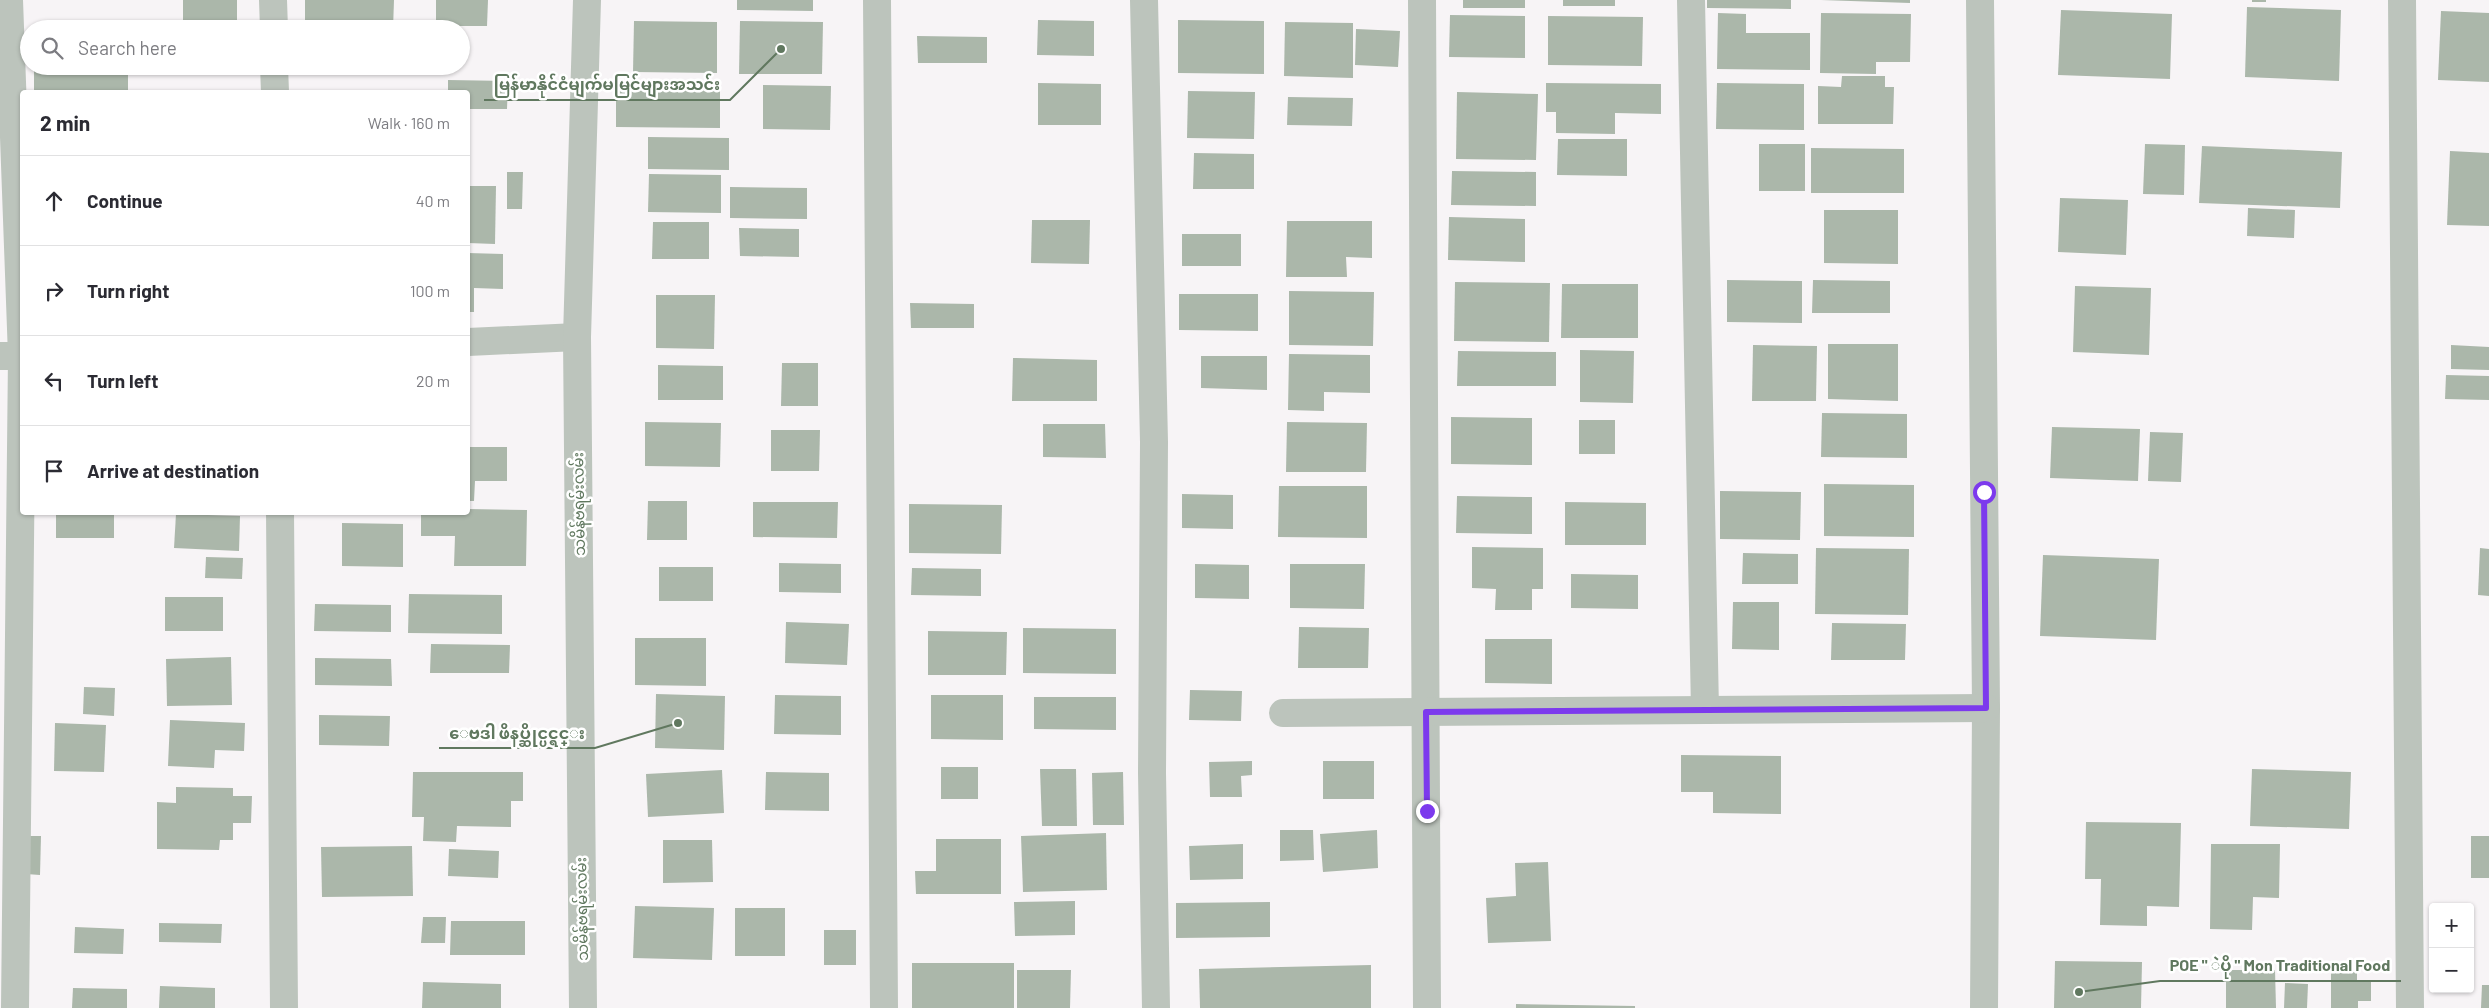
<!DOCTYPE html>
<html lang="en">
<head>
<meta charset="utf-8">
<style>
	:root { --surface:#fff; --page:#f7f7f7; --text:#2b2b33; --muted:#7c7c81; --line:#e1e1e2 }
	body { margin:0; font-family:Barlow,"Noto Sans Myanmar",sans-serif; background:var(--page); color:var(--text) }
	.controls { position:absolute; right:15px; bottom:15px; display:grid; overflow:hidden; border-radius:5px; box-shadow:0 1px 4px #0004 }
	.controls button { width:45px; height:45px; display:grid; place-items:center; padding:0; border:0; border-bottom:1px solid var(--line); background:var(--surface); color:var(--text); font:25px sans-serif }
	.stop { position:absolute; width:15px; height:15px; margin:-11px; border:4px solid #7c3aed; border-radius:50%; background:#fff }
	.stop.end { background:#7c3aed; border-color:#fff; box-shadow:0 1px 5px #0008 }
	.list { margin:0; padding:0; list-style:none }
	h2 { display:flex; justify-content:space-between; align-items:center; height:65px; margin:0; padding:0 20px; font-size:21px }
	h2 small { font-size:16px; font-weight:400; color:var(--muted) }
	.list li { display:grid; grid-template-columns:32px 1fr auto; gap:15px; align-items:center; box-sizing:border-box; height:90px; padding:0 20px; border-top:1px solid var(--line) }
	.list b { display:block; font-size:19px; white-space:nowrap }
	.list em { font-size:16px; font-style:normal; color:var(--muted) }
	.icon { flex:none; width:28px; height:28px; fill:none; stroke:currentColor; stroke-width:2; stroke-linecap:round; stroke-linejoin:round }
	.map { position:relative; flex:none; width:2489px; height:1008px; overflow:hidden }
	.search { position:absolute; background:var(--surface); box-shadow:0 1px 4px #0004; left:20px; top:20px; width:450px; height:55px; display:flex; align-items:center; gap:12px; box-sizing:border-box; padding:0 18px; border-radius:28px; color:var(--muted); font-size:19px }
	.panel { position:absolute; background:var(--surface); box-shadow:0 1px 4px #0004; left:20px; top:90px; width:450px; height:425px; border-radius:5px }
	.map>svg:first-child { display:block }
	.building { fill:#abb7aa }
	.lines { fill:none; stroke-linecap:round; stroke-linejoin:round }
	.minor { stroke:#bcc4bc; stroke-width:28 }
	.route { stroke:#7c3aed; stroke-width:6 }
	.labels { text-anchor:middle; stroke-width:5; stroke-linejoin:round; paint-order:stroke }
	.street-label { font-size:15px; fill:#60785f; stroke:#fff }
	.leader { fill:none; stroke:#60785f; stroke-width:2 }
	.callout-dot { fill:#60785f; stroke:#fff; stroke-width:2 }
	.callout-label { font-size:16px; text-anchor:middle; font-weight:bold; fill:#60785f; stroke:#fff; stroke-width:5; stroke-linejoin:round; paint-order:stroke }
</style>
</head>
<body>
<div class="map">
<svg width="2489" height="1008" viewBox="0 0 2489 1008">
	<rect width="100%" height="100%" fill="#f7f4f6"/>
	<g class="building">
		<rect x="183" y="0" width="54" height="29"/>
		<polygon points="305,0 394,0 393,29 305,25"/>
		<polygon points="436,0 488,0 487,26 436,26"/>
		<polygon points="737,0 813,0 813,11 737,10"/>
		<rect x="1463" y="0" width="62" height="8"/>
		<rect x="1563" y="0" width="52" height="6"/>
		<polygon points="1707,0 1791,0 1791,9 1707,8"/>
		<polygon points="1821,0 1910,0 1910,3"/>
		<rect x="2252" y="0" width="14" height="2"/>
		<polygon points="2247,7 2341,10 2339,81 2245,77"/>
		<polygon points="2061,10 2172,14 2170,79 2058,75"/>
		<polygon points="2441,11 2489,13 2489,82 2438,80"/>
		<polygon points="1718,13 1746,14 1746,33 1810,33 1810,70 1717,69"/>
		<polygon points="1821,13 1911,14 1910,62 1876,62 1876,74 1820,73"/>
		<polygon points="1450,15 1525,16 1525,58 1449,57"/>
		<polygon points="1548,16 1643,17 1642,66 1548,65"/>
		<polygon points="1038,20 1094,21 1094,56 1037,55"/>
		<polygon points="1178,20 1264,21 1264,74 1178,73"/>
		<polygon points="634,21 717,22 717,73 633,72"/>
		<polygon points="740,21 823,22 822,74 739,74"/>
		<polygon points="1285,22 1353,23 1353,78 1284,76"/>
		<polygon points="1356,29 1400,31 1398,67 1355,65"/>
		<polygon points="917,36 987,37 987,63 918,63"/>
		<polygon points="34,67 128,68 128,92 34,92"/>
		<polygon points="1842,76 1885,76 1885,87 1894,87 1893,124 1818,124 1818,86 1841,87"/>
		<polygon points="448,80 508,81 507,109 468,109 468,92 448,92"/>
		<polygon points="1038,83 1101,84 1101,125 1038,125"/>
		<polygon points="1546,83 1661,84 1661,114 1615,113 1615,134 1556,133 1556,112 1546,112"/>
		<polygon points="1717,83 1804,84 1804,130 1716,129"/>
		<polygon points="616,85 720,86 720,128 616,127"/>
		<polygon points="763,85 831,86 830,130 763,129"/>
		<polygon points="1188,91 1255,92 1254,139 1187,138"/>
		<polygon points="1457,92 1538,94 1536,160 1456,159"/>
		<polygon points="1288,97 1353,98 1352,126 1287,125"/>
		<polygon points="648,137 729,138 729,170 648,169"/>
		<polygon points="1558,139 1627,139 1627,176 1557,175"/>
		<rect x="1759" y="144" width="46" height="47"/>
		<polygon points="2145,144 2185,145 2184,195 2143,194"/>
		<polygon points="2202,146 2342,152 2340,208 2199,203"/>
		<polygon points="1811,148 1904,149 1904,193 1811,193"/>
		<polygon points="2450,151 2489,153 2489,226 2447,225"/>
		<polygon points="1194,153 1254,154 1254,189 1193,189"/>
		<polygon points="1452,171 1536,172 1536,206 1451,205"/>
		<polygon points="507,172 523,172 522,209 507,209"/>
		<polygon points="649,174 721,175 721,213 648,212"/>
		<polygon points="468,186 496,186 495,244 468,243"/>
		<polygon points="730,187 807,188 807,219 730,218"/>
		<polygon points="2060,198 2128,200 2126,255 2058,252"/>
		<polygon points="2248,208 2295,210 2294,238 2247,236"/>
		<polygon points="1824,210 1898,210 1898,264 1824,263"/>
		<polygon points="1449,217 1525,219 1525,262 1448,260"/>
		<polygon points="1032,220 1090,220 1089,264 1031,263"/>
		<polygon points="1287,221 1372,221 1372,258 1346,257 1347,277 1286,277"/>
		<polygon points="653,222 709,222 709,259 652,259"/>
		<polygon points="739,228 799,229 799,257 740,256"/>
		<rect x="1182" y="234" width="59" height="32"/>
		<polygon points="468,253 503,254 503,289 474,288 474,312 468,312"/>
		<polygon points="1727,280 1802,281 1802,323 1727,322"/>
		<polygon points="1813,280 1890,281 1890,313 1812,313"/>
		<polygon points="1455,282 1550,283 1549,342 1454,341"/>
		<polygon points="1562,284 1638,284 1638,338 1561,338"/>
		<polygon points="2075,286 2151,288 2149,355 2073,352"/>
		<polygon points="1289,291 1374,292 1373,346 1289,345"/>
		<polygon points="1179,294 1258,294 1258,331 1179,330"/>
		<polygon points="656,295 715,295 714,349 656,348"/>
		<polygon points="910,303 974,304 974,328 911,328"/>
		<polygon points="1828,344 1898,344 1898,401 1828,399"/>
		<polygon points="1753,345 1817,346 1816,401 1752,401"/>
		<polygon points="2451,345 2489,347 2489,370 2451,369"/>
		<polygon points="1580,350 1634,351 1633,403 1580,402"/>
		<polygon points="1458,351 1556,352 1556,386 1457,386"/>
		<polygon points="1289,354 1370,355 1370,393 1324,392 1324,411 1288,410"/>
		<polygon points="1201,356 1267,356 1267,390 1201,388"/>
		<polygon points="1013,358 1097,360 1097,401 1012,401"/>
		<polygon points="782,363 818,363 818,406 781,406"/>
		<polygon points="658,365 723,366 723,400 658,400"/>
		<polygon points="2446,375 2489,376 2489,400 2445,399"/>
		<polygon points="1822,413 1907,414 1907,458 1821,457"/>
		<polygon points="1451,417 1532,418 1532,465 1451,464"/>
		<rect x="1579" y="420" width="36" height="34"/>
		<polygon points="645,422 721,423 720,467 645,466"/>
		<polygon points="1287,422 1367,423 1366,472 1286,472"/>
		<polygon points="1043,424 1105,424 1106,458 1043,457"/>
		<polygon points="2052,427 2140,429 2138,481 2050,478"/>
		<polygon points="771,430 820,430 819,471 771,471"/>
		<polygon points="2150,432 2183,433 2181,482 2148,481"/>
		<polygon points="468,447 507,447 507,481 475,481 474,501 468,501"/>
		<polygon points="1824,484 1914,485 1914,537 1824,536"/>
		<polygon points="1279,486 1367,486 1367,538 1278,537"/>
		<polygon points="1720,491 1801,492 1800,540 1720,539"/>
		<polygon points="1182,494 1233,495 1233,529 1182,528"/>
		<polygon points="1457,496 1532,497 1532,534 1456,533"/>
		<polygon points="648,501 687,501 687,540 647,540"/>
		<polygon points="753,502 838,502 837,538 753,537"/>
		<polygon points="1565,502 1646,503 1646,545 1565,545"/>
		<polygon points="909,504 1002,505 1001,554 909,553"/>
		<polygon points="468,509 527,510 526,566 454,566 455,536 421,536 421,512 468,512"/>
		<rect x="56" y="512" width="58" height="26"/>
		<polygon points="176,514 240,516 239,551 174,548"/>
		<polygon points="342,523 403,524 403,567 342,566"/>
		<polygon points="1472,547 1543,548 1543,589 1532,589 1532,610 1495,610 1496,589 1472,588"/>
		<polygon points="1816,548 1909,549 1908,615 1815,614"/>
		<polygon points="2480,548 2489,549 2489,596 2478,595"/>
		<polygon points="1743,553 1798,554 1798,584 1742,584"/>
		<polygon points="2043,555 2159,559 2156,640 2040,636"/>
		<polygon points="206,557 243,558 242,579 205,578"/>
		<polygon points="779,563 841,564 841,593 779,592"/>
		<polygon points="1195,564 1249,565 1249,599 1195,598"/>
		<polygon points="1290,564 1365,564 1364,609 1290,608"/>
		<rect x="659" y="567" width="54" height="34"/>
		<polygon points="912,568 981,569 981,596 911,595"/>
		<polygon points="1571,574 1638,575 1638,609 1571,608"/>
		<polygon points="409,594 502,595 502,634 408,633"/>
		<rect x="165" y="597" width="58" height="34"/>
		<polygon points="1733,602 1779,602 1779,650 1732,649"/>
		<polygon points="315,604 391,605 391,632 314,631"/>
		<polygon points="786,622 849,624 847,665 785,663"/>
		<polygon points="1832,623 1906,624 1905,660 1831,660"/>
		<polygon points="1299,627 1369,628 1368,668 1298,668"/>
		<polygon points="1023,628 1116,629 1116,674 1023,673"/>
		<polygon points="928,631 1007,632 1006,675 928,675"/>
		<polygon points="635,638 706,638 706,686 635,685"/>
		<polygon points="1485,639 1552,639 1552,684 1485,683"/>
		<polygon points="431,644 510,645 509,673 430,673"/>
		<polygon points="231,657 232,705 167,706 166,659"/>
		<polygon points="315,658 391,659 392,686 315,685"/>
		<polygon points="84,687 115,688 114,716 83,714"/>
		<polygon points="1190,690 1242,691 1241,721 1189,720"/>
		<polygon points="656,694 725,696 724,750 655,748"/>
		<polygon points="775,695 841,696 841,735 774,734"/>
		<polygon points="931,695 1003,695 1003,740 931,739"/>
		<polygon points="1034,697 1116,697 1116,730 1034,729"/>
		<polygon points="319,715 390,716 389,746 319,745"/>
		<polygon points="170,720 245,723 244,751 215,750 214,768 168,766"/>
		<polygon points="55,723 106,725 104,772 54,771"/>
		<polygon points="1681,755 1781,756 1781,814 1713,813 1713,792 1681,792"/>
		<polygon points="1252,761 1252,775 1241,776 1242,797 1210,797 1209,762"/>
		<rect x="1323" y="761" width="51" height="38"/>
		<rect x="941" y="767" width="37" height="32"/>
		<polygon points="1040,769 1076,769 1077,826 1042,826"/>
		<polygon points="2252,769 2351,772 2349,829 2250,826"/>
		<polygon points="722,770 724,813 648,817 646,774"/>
		<polygon points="413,772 523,772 523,801 511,801 511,827 457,826 456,842 423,841 424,817 412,817"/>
		<polygon points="766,772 829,773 829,811 765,810"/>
		<polygon points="1123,772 1124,825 1093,825 1092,773"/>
		<polygon points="176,787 233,788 233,796 252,796 251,823 233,823 233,840 220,840 219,850 157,849 157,802 176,803"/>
		<polygon points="2086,822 2181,823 2179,907 2147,906 2147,926 2100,925 2101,879 2085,879"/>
		<polygon points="1280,830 1313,830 1314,860 1280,861"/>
		<polygon points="1377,830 1378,868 1323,872 1320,834"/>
		<polygon points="1106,833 1107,890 1023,892 1021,836"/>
		<polygon points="28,836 41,836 40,875 26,874"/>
		<rect x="2471" y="836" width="18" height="42"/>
		<polygon points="936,839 1001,839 1001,894 916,894 915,871 936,871"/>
		<polygon points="663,840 712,840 713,882 663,883"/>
		<polygon points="1243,844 1243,879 1190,880 1189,846"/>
		<polygon points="2211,844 2280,844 2279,898 2253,897 2252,930 2210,929"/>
		<polygon points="412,846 413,896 322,897 321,847"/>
		<polygon points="449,849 499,851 498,878 448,876"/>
		<polygon points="1548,862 1551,941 1488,943 1486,898 1516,896 1515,863"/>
		<polygon points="1075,901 1075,935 1015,936 1014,902"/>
		<polygon points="1270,902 1270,937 1176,938 1176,903"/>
		<polygon points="635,906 714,908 712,960 633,958"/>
		<rect x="735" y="908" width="50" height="48"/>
		<polygon points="423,917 446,917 445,943 421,943"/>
		<polygon points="451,921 525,921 525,955 450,955"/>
		<polygon points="159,923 222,924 221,943 159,942"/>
		<polygon points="75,927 124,929 123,954 74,953"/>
		<rect x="824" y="930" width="32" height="35"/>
		<polygon points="2055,961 2142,962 2141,1008 2054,1008"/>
		<rect x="912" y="963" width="102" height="45"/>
		<polygon points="1371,965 1371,1008 1200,1008 1199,969"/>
		<polygon points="1017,970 1071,970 1070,1008 1017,1008"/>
		<polygon points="2226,970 2275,970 2276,1008 2226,1008"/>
		<polygon points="2331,972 2357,972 2357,982 2371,981 2371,1001 2358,1001 2358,1008 2331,1008"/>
		<polygon points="423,982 501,984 501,1008 422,1008"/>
		<polygon points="2285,983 2308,984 2307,1008 2284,1008"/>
		<polygon points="2482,985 2489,985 2489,1008 2481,1008"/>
		<polygon points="160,986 215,988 215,1008 159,1008"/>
		<polygon points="73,988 127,989 127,1008 72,1008"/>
		<polygon points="1516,1004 1635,1006 1635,1008 1516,1008"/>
	</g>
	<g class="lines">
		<g class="minor">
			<polyline points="9,0 22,356 15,1008"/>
			<polyline points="273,0 274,29"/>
			<polyline points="877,0 884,1008"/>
			<polyline points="1144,0 1154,442 1152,773 1156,1008"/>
			<polyline points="1422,0 1427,1008"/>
			<polyline points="1691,0 1705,710"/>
			<polyline points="1980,0 1986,708 1984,1008"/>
			<polyline points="2402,0 2410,1008"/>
			<polyline points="274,66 275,92"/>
			<polyline points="468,342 577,337"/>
			<polyline points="0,356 22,356"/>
			<polyline points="280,512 284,1008"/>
			<polyline points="1283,713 1986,708"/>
			<polyline points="583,1008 577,337 587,0"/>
		</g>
	</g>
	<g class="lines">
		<polyline class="route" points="1427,811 1426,712 1986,708 1984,492"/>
	</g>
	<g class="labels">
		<g class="street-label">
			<text transform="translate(579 504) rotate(-91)" y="5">သမိန်ဗရမ်းလမ်း</text>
			<text transform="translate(582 909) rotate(-91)" y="5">သမိန်ဗရမ်းလမ်း</text>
		</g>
	</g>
	<path class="leader" d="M781 49L730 100H484M678 723L595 748H439M2079 992L2160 981H2401"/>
	<g class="callout-dot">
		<circle cx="781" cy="49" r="5"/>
		<circle cx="678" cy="723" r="5"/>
		<circle cx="2079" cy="992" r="5"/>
	</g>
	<g class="callout-label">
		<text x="607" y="90">မြန်မာနိုင်ငံမျက်မမြင်များအသင်း</text>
		<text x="517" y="739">ေဗဒါ ဖိနပ္ဆိုင္ပင္ရင္း</text>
		<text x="2280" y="971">POE " ဲပို " Mon Traditional Food</text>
	</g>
</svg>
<div class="controls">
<button>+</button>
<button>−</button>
</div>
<div class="stop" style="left:1984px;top:492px"></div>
<div class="stop end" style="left:1427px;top:811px"></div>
<div class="search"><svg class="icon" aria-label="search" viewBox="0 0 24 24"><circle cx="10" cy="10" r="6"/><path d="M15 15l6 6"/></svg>Search here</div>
<section class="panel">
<h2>2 min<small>Walk · 160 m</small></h2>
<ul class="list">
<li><svg class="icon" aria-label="ahead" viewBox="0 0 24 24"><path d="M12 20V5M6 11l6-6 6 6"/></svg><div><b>Continue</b></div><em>40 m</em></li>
<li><svg class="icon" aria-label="right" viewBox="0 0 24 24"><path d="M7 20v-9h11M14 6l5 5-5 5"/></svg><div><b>Turn right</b></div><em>100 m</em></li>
<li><svg class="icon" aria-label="left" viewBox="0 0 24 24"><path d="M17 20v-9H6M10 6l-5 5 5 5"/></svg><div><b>Turn left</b></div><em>20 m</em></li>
<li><svg class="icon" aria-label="arrive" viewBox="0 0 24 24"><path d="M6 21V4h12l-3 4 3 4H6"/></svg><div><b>Arrive at destination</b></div></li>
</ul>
</section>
</div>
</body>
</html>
